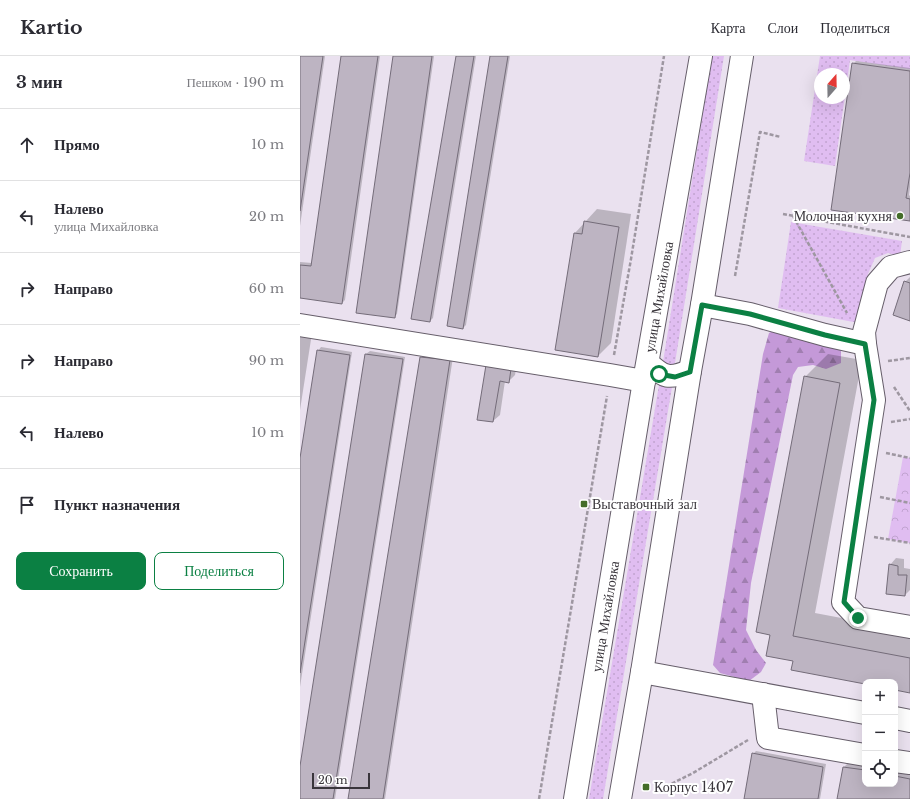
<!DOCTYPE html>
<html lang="ru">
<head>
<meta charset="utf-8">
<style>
	:root { --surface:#fff; --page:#f2f2f3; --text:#2b2b33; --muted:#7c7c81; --line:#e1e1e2; --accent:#0b8043 }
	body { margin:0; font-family:"Libre Baskerville",serif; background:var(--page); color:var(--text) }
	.controls { position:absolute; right:12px; bottom:12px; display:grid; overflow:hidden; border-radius:8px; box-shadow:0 4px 16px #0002 }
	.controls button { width:36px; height:36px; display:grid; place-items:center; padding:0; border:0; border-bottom:1px solid var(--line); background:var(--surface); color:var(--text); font:20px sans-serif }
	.compass { position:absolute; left:514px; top:12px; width:36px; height:36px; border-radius:50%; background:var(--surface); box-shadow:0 4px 16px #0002; rotate:20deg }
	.scale { position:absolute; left:12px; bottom:10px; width:58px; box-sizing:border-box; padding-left:4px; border:2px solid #39353b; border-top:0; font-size:11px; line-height:14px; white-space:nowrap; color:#39353b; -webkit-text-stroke:3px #fff; paint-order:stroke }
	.stop { position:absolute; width:12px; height:12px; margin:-9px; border:3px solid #0b8043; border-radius:50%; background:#fff }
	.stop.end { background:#0b8043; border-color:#fff; box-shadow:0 1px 4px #0008 }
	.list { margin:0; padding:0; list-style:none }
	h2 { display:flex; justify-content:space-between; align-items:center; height:52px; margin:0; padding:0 16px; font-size:17px }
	h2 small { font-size:13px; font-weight:400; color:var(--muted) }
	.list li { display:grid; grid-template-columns:26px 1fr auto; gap:12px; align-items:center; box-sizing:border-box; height:72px; padding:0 16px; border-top:1px solid var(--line) }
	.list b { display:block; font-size:15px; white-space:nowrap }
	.list p { margin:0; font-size:13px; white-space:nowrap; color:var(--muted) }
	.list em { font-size:13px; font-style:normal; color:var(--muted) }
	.actions { display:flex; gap:8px; padding:12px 16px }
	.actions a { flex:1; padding:9px 0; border:1px solid var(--accent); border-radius:8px; text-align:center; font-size:14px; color:var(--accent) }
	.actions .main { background:var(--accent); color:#fff }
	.icon { flex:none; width:22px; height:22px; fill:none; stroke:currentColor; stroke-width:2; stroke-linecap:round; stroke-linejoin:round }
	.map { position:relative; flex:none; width:610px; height:743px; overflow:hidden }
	header { display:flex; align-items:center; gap:24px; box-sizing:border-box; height:56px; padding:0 20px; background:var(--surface); border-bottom:1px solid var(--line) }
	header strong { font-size:19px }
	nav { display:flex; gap:22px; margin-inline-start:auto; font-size:14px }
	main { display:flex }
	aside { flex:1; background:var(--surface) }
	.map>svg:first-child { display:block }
	.grass { fill:url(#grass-dots); fill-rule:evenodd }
	.forest { fill:url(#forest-firs) }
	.park { fill:url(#park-crowns) }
	.shadow { fill:#0003 }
	.building { fill:#bdb4c2; stroke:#746c79 }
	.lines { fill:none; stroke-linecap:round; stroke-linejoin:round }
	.minor-casing { stroke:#665e6a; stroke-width:24 }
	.major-casing { stroke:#665e6a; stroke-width:24 }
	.path { stroke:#9e97a1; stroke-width:2.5; stroke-dasharray:4 2; stroke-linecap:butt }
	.minor { stroke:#fff; stroke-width:22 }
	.major { stroke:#fff; stroke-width:22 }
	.route { stroke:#0b8043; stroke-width:5 }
	.poi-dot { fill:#446d29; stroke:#fff; stroke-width:1.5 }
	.labels { text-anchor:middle; stroke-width:4; stroke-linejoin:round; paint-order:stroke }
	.poi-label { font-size:14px; fill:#39353b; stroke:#fff; text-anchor:start }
	.street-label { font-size:14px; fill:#39353b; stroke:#fff }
</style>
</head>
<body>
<header>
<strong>Kartio</strong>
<nav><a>Карта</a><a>Слои</a><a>Поделиться</a></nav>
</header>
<main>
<aside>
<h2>3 мин<small>Пешком · 190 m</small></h2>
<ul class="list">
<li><svg class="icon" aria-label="ahead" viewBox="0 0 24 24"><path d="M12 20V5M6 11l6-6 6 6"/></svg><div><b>Прямо</b></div><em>10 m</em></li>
<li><svg class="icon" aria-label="left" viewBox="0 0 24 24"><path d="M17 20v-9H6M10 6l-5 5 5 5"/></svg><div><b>Налево</b><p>улица Михайловка</p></div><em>20 m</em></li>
<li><svg class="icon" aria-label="right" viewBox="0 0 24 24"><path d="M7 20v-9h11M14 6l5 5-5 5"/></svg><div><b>Направо</b></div><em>60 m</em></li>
<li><svg class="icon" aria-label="right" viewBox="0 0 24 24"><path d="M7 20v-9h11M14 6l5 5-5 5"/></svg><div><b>Направо</b></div><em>90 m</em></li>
<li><svg class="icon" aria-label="left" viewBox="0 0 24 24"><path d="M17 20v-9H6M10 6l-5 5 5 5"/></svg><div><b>Налево</b></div><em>10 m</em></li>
<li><svg class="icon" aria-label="arrive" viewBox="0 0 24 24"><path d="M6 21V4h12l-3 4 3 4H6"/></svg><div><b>Пункт назначения</b></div></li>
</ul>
<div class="actions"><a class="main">Сохранить</a><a>Поделиться</a></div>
</aside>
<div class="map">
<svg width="610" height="743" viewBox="0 0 610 743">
	<defs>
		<pattern id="grass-dots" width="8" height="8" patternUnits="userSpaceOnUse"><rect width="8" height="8" fill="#e0bdf1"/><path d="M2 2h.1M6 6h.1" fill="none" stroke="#c1a3d0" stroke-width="1.8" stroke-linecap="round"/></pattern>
		<pattern id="forest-firs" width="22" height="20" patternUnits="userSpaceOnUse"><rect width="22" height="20" fill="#c499d8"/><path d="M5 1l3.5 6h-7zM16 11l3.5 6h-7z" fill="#a07eb0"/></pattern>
		<pattern id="park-crowns" width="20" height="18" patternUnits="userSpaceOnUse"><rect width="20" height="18" fill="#e0bdf1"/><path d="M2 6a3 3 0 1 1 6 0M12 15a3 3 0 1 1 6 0" fill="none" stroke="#c1a3d0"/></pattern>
	</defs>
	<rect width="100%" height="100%" fill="#eae1ef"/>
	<g class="grass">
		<polygon points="412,0 424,0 375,307 371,309 366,309 363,306"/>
		<path d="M520,0H610V13L550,4L535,110L504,105ZM520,18H544V42H520Z"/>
		<polygon points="491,166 602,185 600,200 588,197 575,202 568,218 559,267 478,252"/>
		<polygon points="359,329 367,332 372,331 303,743 289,743"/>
	</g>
	<polygon class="forest" points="477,273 541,294 541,307 526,313 513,309 498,311 493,319 451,527 446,574 456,594 466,607 461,616 449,625 420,617 413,609 463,298 469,277"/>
	<polygon class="park" points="603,401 610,402 610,487 588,483"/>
	<g class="shadow">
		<polygon points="0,0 25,0 0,170"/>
		<polygon points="42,0 80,0 45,244 42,247 0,241 0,206 12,207"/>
		<polygon points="94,0 134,0 97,258 94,261"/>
		<polygon points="157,0 176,0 133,262 130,265"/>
		<polygon points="191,0 210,0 166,269 163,272"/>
		<polygon points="556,5 610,12 610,131 609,139 610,140 610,164 553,8"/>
		<polygon points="297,153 331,158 311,287 298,300 275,177"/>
		<polygon points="610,221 610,264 605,226"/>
		<polygon points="0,275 12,277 0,354"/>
		<polygon points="21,291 52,296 0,631 0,409 18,295"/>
		<polygon points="70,295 105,301 35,743 0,743 0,716 66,298"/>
		<polygon points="528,298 562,304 515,557 610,575 610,636 595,633 595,626 565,626 565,627 494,604 467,599 505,321"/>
		<polygon points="124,299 153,301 85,743 49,743 121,302"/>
		<polygon points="193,303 217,307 215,319 208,326 205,325 200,359 193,365"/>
		<polygon points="596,502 604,503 604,512 610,513 610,534 605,539 590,509"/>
		<polygon points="456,695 526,708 520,743 445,743 453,698"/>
		<polygon points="557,698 565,700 565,728 595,728 595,705 610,708 610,743 538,743 544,711"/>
	</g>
	<g class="building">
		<polygon points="0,0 23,0 0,155"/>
		<polygon points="41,0 78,0 42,248 0,242 0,209 11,210"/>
		<polygon points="93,0 132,0 95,262 56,257"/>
		<polygon points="156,0 174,0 130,266 111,263"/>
		<polygon points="190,0 208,0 163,273 147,270"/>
		<polygon points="552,7 610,15 610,117 606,142 610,143 610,165 531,154"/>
		<polygon points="284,165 319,171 298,301 255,294 274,177 282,178"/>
		<polygon points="604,225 610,227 610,265 593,259"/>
		<polygon points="17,294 50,299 0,617 0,402"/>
		<polygon points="65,298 103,303 33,743 0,743 0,710"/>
		<polygon points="120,301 150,304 83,743 48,743"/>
		<polygon points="186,309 211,313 209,327 200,325 193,366 177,364"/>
		<polygon points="504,320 540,327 493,580 610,602 610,637 595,634 595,626 565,626 565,628 491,614 493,605 466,600 470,579 456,576"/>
		<polygon points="589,508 598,510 598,519 607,519 605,540 586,538"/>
		<polygon points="452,697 523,711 518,743 444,743"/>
		<polygon points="543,711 565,714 565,728 595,728 595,720 610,723 610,743 537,743"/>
	</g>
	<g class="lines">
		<defs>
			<g id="minor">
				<polyline points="402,249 450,258 525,279 565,288 574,344 543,546 558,562 610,571"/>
				<polyline points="0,269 310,319 344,325"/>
				<polyline points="565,288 564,276 577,227 591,211 610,206"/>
				<path d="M348,307C364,322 369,323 390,315"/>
				<polyline points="342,616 565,657"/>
				<polyline points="463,638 468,682 565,699"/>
				<polyline points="595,662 610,665"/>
				<polyline points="595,705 610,707"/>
			</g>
			<g id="major">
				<path id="s1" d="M275,743L344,325L401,0"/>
				<polyline points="320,743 342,616 390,315 402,249 442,0"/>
			</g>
		</defs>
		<use href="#minor" class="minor-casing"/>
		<use href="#major" class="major-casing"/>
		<g class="path">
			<polyline points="483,158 610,181"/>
			<polyline points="493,160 547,257"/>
			<polyline points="435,220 460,76 481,81"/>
			<polyline points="314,299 331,203 364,0"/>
			<polyline points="588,305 610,302"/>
			<polyline points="594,331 610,355"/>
			<polyline points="591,366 610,363"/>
			<polyline points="586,397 610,402"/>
			<polyline points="580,441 610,447"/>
			<polyline points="574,481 610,487"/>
			<polyline points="361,733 393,717 448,684"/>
			<polyline points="239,743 307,340"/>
		</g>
		<use href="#minor" class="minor"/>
		<use href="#major" class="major"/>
	</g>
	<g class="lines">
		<polyline class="route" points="359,318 375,321 390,316 402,249 450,258 525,279 565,288 574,344 544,546 558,562"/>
	</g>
	<g class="poi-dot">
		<circle cx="600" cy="160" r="4"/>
		<rect x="280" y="444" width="8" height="8" rx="2"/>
		<rect x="342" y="727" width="8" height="8" rx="2"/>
	</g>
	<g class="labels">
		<g class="poi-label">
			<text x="592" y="165" text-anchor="end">Молочная кухня</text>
			<text x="292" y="453">Выставочный зал</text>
			<text x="354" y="736">Корпус 1407</text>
		</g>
		<g class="street-label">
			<text dy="5" stroke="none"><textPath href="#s1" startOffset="509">улица Михайловка</textPath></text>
			<text dy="5" stroke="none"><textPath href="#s1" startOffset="185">улица Михайловка</textPath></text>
		</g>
	</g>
</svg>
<div class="controls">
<button>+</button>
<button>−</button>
<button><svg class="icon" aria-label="locate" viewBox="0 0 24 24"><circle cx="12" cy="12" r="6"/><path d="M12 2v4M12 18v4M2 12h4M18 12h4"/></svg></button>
</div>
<svg class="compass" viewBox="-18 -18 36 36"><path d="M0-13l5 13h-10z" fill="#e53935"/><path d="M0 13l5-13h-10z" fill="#7c7c81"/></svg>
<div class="scale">20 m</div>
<div class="stop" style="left:359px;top:318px"></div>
<div class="stop end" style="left:558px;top:562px"></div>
</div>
</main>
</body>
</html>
